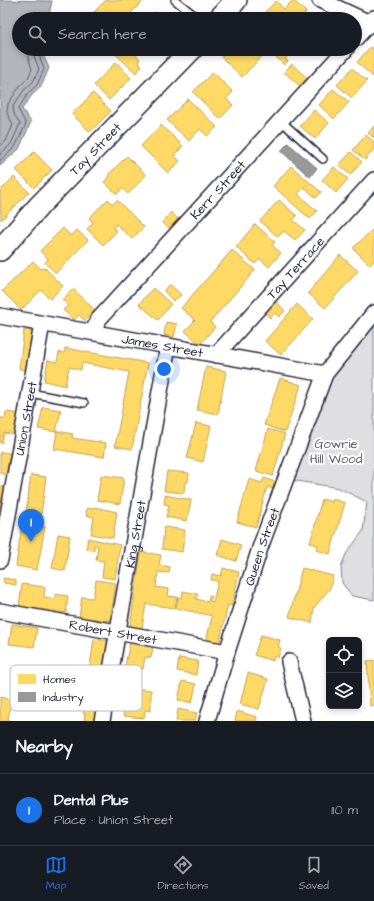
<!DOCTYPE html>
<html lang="en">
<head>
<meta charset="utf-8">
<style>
	:root { --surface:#171b24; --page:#242831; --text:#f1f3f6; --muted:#9ea1a6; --line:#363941; --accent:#1a73e8 }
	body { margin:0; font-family:"Architects Daughter",sans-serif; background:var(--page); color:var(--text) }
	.controls { position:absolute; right:12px; bottom:12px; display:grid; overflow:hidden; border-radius:6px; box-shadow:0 2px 6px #0003 }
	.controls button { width:36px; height:36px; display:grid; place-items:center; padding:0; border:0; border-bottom:1px solid var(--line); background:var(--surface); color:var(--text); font:20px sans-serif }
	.you { position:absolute; left:164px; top:369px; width:14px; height:14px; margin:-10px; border:3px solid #fff; border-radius:50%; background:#1a73e8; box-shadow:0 0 0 6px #1a73e833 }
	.badge { display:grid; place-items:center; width:26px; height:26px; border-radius:50%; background:var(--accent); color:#fff; font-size:13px; font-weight:700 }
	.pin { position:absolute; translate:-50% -33px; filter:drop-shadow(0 1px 2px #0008) }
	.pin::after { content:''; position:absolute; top:21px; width:14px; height:12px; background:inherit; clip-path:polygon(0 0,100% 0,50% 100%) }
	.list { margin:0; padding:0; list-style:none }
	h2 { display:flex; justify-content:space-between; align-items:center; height:52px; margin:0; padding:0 16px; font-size:17px }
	h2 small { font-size:13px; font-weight:400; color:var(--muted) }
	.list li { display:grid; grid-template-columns:26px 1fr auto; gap:12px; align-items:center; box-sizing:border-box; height:72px; padding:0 16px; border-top:1px solid var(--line) }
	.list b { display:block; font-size:15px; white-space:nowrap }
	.list p { margin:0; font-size:13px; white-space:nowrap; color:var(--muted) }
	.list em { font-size:13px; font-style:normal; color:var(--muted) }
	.icon { flex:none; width:22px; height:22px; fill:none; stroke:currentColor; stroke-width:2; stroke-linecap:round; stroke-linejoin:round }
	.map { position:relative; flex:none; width:374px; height:721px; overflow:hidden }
	.search { position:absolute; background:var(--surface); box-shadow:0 2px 6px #0003; left:12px; right:12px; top:12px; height:44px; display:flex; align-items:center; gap:10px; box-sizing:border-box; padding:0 14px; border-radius:22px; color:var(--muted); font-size:15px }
	.sheet { height:124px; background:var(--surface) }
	nav { display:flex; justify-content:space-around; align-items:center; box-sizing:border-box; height:56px; border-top:1px solid var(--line); background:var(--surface); font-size:11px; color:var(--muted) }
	nav a { display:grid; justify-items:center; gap:2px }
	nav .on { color:var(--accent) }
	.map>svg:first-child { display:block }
	.green { fill:#dfdfe2; stroke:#80808e }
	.water { fill:#b4b4bc; stroke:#7a7a88 }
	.homes { fill:#ffd966; stroke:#bda259 }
	.industry { fill:#999; stroke:#75757d }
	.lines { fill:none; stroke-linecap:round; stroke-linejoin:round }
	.shore { stroke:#5c5c6f; stroke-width:1 }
	.lane-casing { stroke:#22223b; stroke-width:10 }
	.street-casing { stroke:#22223b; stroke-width:18 }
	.secondary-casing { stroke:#22223b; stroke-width:24 }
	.lane { stroke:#fff; stroke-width:7 }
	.street { stroke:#fff; stroke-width:15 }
	.secondary { stroke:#fff; stroke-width:21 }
	.labels { text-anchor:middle; stroke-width:4; stroke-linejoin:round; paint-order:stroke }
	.street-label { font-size:13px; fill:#22223b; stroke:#fff }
	.park-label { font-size:13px; fill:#5b5b6d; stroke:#fff }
	.key { fill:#fff; stroke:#bdbdc4; stroke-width:1 }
	.key-label { font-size:11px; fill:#22223b }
</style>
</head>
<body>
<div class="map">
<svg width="374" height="721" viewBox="0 0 374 721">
	<rect width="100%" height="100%" fill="#fff"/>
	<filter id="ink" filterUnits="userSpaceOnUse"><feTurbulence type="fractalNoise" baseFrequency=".025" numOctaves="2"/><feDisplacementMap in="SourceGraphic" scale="8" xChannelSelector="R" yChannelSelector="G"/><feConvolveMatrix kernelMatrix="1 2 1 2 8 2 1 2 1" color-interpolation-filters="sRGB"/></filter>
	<g filter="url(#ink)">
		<polygon class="green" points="374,315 374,600 352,596 342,583 341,567 346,554 363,531 367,502 339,488 285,479 325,374"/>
		<polygon class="water" points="0,0 52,1 48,19 19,19 19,49 43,49 43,55 49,68 41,87 32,95 22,109 31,122 19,149 0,166"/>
		<g class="homes">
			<polygon points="106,0 144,0 125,19 118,13 111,19 101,19 94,12"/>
			<polygon points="293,0 306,12 299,19 258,19 276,1 284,9"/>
			<polygon points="155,12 162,19 149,19"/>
			<polygon points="370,47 374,50 373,77 357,62"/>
			<polygon points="110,49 129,49 140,59 138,62 142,66 136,73"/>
			<polygon points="230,49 269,49 242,77 221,57"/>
			<polygon points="274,49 285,49 290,54 285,59 288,61 284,65 273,54 276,50"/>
			<polygon points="116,62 131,78 109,100 94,85"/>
			<polygon points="292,64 307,78 300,86 284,72"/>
			<polygon points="352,68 367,81 352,98 337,85"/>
			<polygon points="213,72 233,92 226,99 233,105 220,119 193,92"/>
			<polygon points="333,89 349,102 334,119 319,105"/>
			<polygon points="93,93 111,111 90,132 72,114"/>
			<polygon points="188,99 217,127 207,136 200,129 189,141 167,120"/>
			<polygon points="314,110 329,123 315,139 300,126"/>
			<polygon points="161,125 183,146 174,155 180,161 168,173 141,146"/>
			<polygon points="374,126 374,138 368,133"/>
			<polygon points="366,135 374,142 374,149 365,160 353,150"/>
			<polygon points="34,152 52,170 34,188 16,170"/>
			<polygon points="351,152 362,162 350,175 339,165"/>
			<polygon points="127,156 146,175 128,194 122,188 117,194 104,182 110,176 108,175"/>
			<polygon points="291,166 321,192 316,198 304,187 298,194 317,211 310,219 273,186"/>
			<polygon points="334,167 348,179 336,193 322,180"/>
			<polygon points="14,177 29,192 1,220 0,191"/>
			<polygon points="108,199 113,204 117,200 144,227 132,239 116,224 113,228 117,231 103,245 87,229 93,223 89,218"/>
			<polygon points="279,200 297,216 293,220 305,230 295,240 284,231 278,237 260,221"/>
			<polygon points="171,212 178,219 169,228 162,223"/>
			<polygon points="255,224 275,242 272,245 281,253 269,267 260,259 255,264 236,247"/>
			<polygon points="63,228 71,236 77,230 88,240 56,273 45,263 48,259 40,251"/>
			<polygon points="372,230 374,232 374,261 370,265 353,248"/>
			<polygon points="232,250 255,270 210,322 215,327 200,344 185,331 195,320 181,308"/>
			<polygon points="340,255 358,271 325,308 308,293"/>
			<polygon points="33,261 41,269 44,267 63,286 50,299 41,290 21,310 2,291"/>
			<polygon points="170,284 181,295 173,301 164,291"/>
			<polygon points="153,288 171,304 158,320 139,304"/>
			<polygon points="73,289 95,310 85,321 79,315 74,320 63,310 68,305 62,300"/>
			<polygon points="276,301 285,311 279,317 275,313 270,318 264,312"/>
			<polygon points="297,304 313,319 281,355 265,341"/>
			<polygon points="166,322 177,324 174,337 164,335"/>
			<polygon points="24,330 33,331 28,370 19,369"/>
			<polygon points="65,348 148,363 132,449 115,446 129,372 82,363 81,370 69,367 65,386 44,381 48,360 57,362 59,352 64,353"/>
			<polygon points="206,367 226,371 218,414 197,410"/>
			<polygon points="280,378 301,385 285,432 264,425"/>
			<polygon points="43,407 61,410 56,432 38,429"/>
			<polygon points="6,412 21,414 17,435 4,433 2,443 0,443 0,418 5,418"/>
			<polygon points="196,423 211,426 203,462 187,458"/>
			<polygon points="268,429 285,434 273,476 256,471"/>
			<polygon points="57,431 73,434 72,438 106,443 104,457 54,449"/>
			<polygon points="0,452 10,453 6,475 0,473"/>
			<polygon points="167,471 189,473 188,482 185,482 184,493 164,491"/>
			<polygon points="31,475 46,477 40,523 25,520"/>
			<polygon points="101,475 124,478 120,504 97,500"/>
			<polygon points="264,478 275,482 273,489 267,487 256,527 237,522 249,479 262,483"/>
			<polygon points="0,486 7,487 3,512 0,511"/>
			<polygon points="165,495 191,500 187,521 166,517 169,505 164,504"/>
			<polygon points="322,499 332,502 333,499 345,503 330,554 316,550 318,545 310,543"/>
			<polygon points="94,507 117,512 113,538 91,534 94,517 86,515 87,508 93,509"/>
			<polygon points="22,523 45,527 37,570 16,566"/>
			<polygon points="164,527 185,530 182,552 162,549"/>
			<polygon points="58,534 70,536 65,571 52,568"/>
			<polygon points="88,538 120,545 115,579 102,577 104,561 96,560 98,546 94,545 94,550 86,549"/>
			<polygon points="222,539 241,545 236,561 217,555"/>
			<polygon points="141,552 161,555 159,565 170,567 169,573 158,572 156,587 169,589 168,596 177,597 175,608 146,604 142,628 130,626"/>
			<polygon points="223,568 239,572 232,606 228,605 219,644 206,642 212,616 176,608 178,597 182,598 183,591 198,594 196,599 208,602 209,595 212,596 210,601 213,602 218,581 211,580 212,574 221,576"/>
			<polygon points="302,568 333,576 330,588 314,608 312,623 289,617"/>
			<polygon points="3,578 16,580 16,585 4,583"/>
			<polygon points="96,580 116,583 110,621 79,617 82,597 93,598"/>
			<polygon points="22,584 45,587 44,597 55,599 55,594 68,596 66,613 19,606"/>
			<polygon points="12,624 37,628 34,647 9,644"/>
			<polygon points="261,635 280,640 278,647 281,648 278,658 274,656 273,661 254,655"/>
			<polygon points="94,639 109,641 97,721 84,721 85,713 83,713"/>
			<polygon points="130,642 153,647 151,658 145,657 143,669 125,666"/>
			<polygon points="179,658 198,661 196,675 177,671"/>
			<polygon points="374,660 374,705 370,706 367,661"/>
			<polygon points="248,673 268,679 259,709 240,704"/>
			<polygon points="182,681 196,684 192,703 178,700"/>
			<polygon points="127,687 151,690 151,711 145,710 144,718 123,716"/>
			<polygon points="0,697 11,699 8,721 0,721"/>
			<polygon points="178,709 197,713 195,721 176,721"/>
			<polygon points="237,711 257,717 256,721 235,721"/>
		</g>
		<polygon class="industry" points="288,143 317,168 310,177 281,151"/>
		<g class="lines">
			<g class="shore">
				<polyline points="0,147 6,141 13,125 7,113 8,104 20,86 28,78 32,69 28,57 28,49"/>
				<polyline points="0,155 11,144 20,124 14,114 13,106 25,89 33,82 39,69 34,56 34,49"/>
				<polyline points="0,161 15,147 26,124 18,109 29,92 37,85 44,69 39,55 39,49"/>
			</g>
			<defs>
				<g id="lane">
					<polyline points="175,0 199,19"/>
					<polyline points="281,121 323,159"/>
					<polyline points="30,393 84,403"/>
				</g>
				<g id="street">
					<polyline points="320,0 374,25"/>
					<polyline points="355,39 374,18"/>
					<path id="s1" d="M0,316L325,374"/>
					<path id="s2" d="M93,332L98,320L346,49"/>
					<path id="s3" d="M216,355L374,180"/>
					<path id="s4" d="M0,560L42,324"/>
					<path id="s5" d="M0,611L227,652"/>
					<polyline points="289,662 303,721"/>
					<path id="s6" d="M102,721L168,346"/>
					<path id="s7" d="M207,721L227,652L261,545L325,374L374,313"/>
				</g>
				<g id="secondary">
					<polyline points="219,19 236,0"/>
					<path id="s8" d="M0,250L40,205L192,49"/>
				</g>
			</defs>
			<use href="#lane" class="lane-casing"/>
			<use href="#street" class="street-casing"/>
			<use href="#secondary" class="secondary-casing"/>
			<use href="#lane" class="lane"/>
			<use href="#street" class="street"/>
			<use href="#secondary" class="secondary"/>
		</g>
	</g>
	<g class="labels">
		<g class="street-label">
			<text dy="5" stroke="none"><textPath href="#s8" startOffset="139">Tay Street</textPath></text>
			<text dy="5" stroke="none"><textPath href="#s2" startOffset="190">Kerr Street</textPath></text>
			<text dy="5" stroke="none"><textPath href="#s3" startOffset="118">Tay Terrace</textPath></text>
			<text dy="5" stroke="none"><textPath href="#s1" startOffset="165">James Street</textPath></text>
			<text dy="5" stroke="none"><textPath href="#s4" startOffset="144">Union Street</textPath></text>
			<text dy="5" stroke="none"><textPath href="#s6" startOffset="190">King Street</textPath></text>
			<text dy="5" stroke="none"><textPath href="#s7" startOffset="183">Queen Street</textPath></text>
			<text dy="5" stroke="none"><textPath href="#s5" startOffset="115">Robert Street</textPath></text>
		</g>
		<g class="park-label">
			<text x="336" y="448">Gowrie<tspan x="336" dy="15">Hill Wood</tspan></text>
		</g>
	</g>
	<rect x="10" y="665" width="132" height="46" rx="6" class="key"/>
	<rect x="18" y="674" width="18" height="10" fill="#ffd966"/>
	<rect x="18" y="692" width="18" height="10" fill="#999"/>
	<g class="key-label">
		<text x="43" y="683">Homes</text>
		<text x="43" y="701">Industry</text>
	</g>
</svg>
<div class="controls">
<button><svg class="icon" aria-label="locate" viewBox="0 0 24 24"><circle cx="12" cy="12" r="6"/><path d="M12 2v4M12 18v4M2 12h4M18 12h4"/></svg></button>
<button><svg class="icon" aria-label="layers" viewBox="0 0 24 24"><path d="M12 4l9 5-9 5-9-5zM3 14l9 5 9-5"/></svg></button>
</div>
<div class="you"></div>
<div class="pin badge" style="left:31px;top:542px">1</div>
<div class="search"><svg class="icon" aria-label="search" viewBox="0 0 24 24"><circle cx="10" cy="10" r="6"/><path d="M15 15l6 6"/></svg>Search here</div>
</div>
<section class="sheet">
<h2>Nearby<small></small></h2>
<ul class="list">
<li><span class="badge">1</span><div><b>Dental Plus</b><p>Place · Union Street</p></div><em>110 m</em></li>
</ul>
</section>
<nav>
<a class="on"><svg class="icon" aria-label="map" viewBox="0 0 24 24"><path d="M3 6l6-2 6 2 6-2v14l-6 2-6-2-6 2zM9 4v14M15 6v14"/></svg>Map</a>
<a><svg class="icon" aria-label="directions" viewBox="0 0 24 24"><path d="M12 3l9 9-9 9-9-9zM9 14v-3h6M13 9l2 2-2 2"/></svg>Directions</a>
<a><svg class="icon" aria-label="saved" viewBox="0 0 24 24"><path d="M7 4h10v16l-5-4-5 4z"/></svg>Saved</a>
</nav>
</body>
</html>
